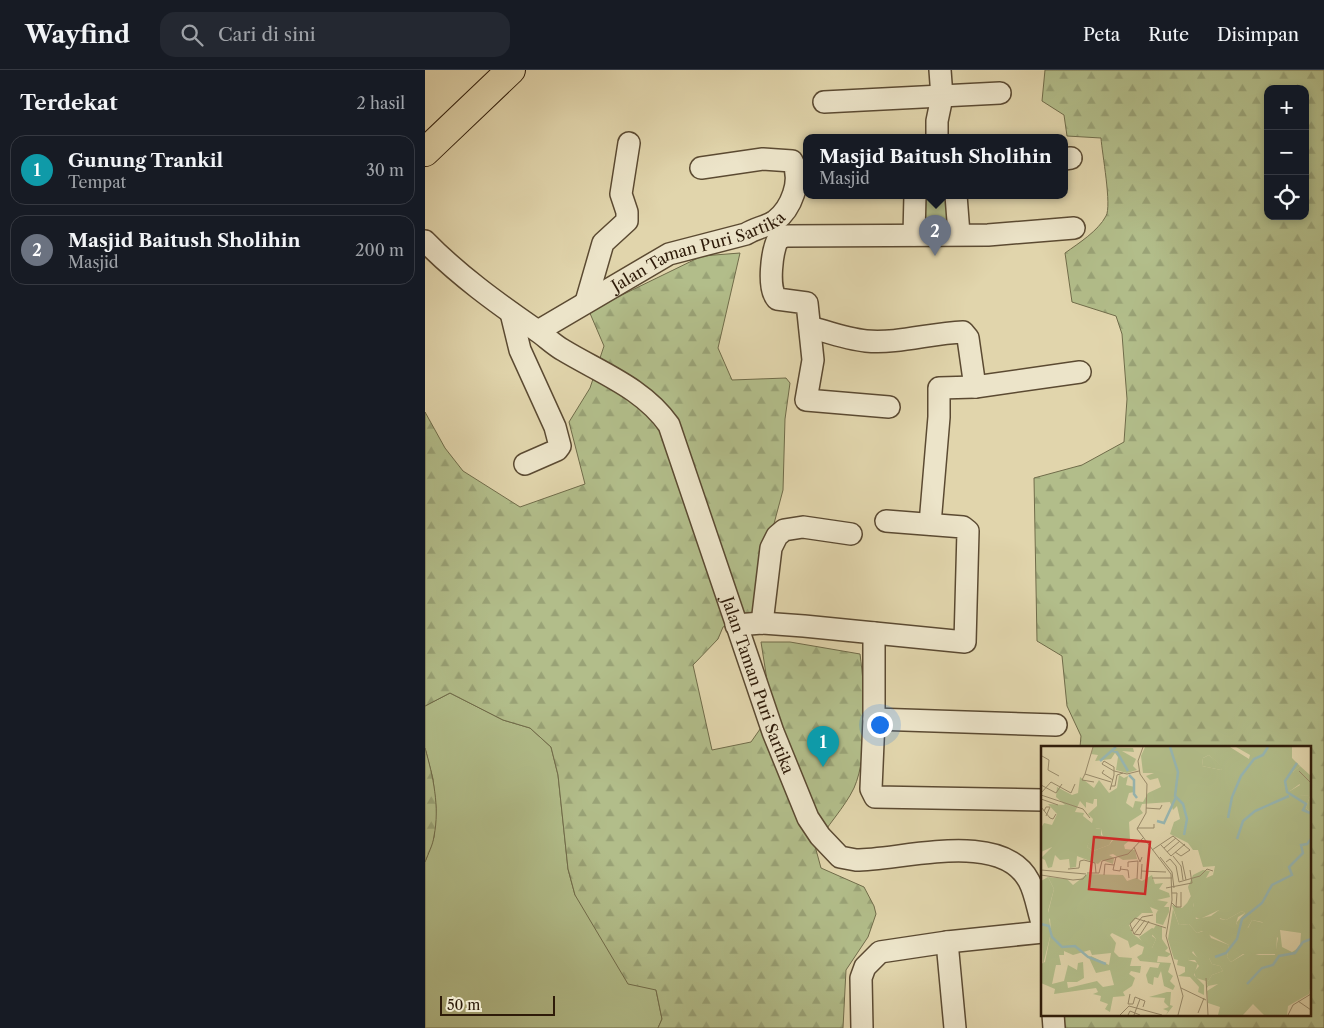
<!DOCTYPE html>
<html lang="id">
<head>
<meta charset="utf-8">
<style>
	:root { --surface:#171b24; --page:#242831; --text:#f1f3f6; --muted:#9ea1a6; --line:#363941; --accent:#ea580c }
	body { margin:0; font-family:"Libre Caslon Text",serif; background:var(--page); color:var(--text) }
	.controls { position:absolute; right:15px; top:15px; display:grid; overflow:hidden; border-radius:10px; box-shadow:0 2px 8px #0003 }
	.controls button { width:45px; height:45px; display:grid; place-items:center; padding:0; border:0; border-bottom:1px solid var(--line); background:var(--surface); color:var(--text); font:25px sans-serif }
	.scale { position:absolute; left:15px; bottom:12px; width:115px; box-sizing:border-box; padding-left:5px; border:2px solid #2e1b09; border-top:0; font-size:14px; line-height:18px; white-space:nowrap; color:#2e1b09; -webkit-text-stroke:4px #ece4c9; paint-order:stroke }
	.you { position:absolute; left:454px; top:654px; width:18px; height:18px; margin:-12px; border:4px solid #fff; border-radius:50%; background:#1a73e8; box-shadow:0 0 0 8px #1a73e833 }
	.badge { display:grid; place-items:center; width:32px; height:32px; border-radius:50%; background:var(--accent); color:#fff; font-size:16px; font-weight:700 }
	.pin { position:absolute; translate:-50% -41px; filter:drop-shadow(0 1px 2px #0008) }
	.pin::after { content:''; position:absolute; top:26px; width:18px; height:15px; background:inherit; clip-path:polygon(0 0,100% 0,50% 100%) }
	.popup { position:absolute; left:378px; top:64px; width:265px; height:65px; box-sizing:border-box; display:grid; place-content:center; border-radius:10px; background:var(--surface); filter:drop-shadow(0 1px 4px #0005); font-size:16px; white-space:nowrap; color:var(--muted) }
	.popup b { font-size:19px; color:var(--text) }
	.popup::after { content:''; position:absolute; left:50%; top:100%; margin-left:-10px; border:10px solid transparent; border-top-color:var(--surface) }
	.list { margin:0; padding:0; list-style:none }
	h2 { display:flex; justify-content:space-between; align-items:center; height:65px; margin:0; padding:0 20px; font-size:21px }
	h2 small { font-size:16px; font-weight:400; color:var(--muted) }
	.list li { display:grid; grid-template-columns:32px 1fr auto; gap:15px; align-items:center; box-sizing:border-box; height:70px; margin:0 10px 10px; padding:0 10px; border:1px solid var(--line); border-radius:15px }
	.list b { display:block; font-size:19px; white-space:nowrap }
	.list p { margin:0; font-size:16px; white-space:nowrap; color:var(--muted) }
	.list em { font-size:16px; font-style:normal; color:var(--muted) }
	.icon { flex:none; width:28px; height:28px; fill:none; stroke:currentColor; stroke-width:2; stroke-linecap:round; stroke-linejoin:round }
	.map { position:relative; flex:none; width:899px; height:958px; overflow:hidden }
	header { display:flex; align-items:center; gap:30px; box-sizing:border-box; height:70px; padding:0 25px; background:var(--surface); border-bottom:1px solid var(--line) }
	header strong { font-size:24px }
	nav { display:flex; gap:28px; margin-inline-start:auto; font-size:18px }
	.search { width:350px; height:45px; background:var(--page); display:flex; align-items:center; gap:12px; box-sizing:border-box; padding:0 18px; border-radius:15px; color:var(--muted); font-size:19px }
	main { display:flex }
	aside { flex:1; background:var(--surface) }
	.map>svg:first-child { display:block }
	.green { fill:#b2bd8a; stroke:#706c4a }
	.forest { fill:url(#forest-firs); stroke:#706c4a; fill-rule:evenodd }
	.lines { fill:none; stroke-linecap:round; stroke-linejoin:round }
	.minor-casing { stroke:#5b4a32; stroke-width:24 }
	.major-casing { stroke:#2e1b09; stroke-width:30 }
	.minor { stroke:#ece4c9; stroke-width:21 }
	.major { stroke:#e1d5ac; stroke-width:28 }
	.labels { text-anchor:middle; stroke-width:5; stroke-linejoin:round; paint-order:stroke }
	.street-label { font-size:16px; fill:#2e1b09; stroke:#ece4c9 }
	.inset-river { fill:none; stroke:#97b7b3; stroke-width:2.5 }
	.inset-road { fill:none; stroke:#998b6b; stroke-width:1 }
	.view { fill:#d62828; fill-opacity:0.15; stroke:#d62828; stroke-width:2.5 }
	.inset-edge { fill:none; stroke:#2e1b09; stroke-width:2.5 }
</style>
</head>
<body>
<header>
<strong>Wayfind</strong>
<div class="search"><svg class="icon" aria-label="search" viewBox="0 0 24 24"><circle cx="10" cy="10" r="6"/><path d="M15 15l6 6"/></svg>Cari di sini</div>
<nav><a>Peta</a><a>Rute</a><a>Disimpan</a></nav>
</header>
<main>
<aside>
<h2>Terdekat<small>2 hasil</small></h2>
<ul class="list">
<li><span class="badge" style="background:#0f9aa8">1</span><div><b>Gunung Trankil</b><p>Tempat</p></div><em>30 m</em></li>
<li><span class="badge" style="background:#6b7280">2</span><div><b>Masjid Baitush Sholihin</b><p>Masjid</p></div><em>200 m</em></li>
</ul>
</aside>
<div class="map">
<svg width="899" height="958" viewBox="0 0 899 958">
	<defs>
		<pattern id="forest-firs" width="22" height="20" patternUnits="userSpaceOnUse" patternTransform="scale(1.25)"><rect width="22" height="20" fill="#b2bd8a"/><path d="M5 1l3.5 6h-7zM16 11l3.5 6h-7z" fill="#99a276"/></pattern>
	</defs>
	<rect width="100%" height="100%" fill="#e1d5ac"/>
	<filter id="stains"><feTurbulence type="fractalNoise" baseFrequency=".004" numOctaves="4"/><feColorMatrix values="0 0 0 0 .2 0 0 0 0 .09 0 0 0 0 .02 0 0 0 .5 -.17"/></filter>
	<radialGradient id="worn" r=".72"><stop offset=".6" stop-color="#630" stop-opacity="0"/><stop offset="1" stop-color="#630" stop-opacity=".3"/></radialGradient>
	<g class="green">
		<polygon points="497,125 524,125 526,157 498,159"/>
		<polygon points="25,623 78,650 105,658 126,677 133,705 143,799 150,825 231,920 237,949 233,958 0,958 0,792 9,767 11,738 8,709 0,678 0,636"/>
	</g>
	<g class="forest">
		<path d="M620,0H899V958H636L635,944H885V677H655L656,666L642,636L637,586L612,571L609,408L657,395L699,372L702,329L697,264L691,246L647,232L640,183C654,173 673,161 681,146C687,136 677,83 676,68L642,66L639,45L617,31ZM843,19H880V146H843Z"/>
		<path d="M315,183L293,278L307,310L361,308L365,313L360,349L358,420L338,495L328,543L298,557L293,569L268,595L287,680L326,672L347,642L336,572H365L435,584C440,621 444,684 429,718C420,737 401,757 390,776L396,798L439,817L449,836L451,844L443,867L421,900L418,958H233L237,949L231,920L203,914L150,825L143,799L133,705L126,677L105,658L78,650L25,623L0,636V342L20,378L38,401L95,437L160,414L144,352L165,318L179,276L164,241L277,186Z"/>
		<path d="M0,678C8,706 15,737 9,766C8,775 3,784 0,792Z"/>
	</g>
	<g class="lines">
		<defs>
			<g id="minor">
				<polyline points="399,32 575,23"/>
				<polyline points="512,67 512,51 517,27 515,0"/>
				<polyline points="639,89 646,88"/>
				<polyline points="531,125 534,164"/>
				<polyline points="489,165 490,125"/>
				<path id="s1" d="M0,171C33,205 72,233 111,260C120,266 129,275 138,280C176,303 218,318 244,355L348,662L383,748L395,766L415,787L431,790C477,790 577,759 604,811C611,824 613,842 618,856"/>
				<polyline points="161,232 178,173 202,151 202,142 196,124 204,73"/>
				<polyline points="86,243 95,280 130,357 135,376 132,380 100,394"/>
				<path d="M385,257C403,262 422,269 441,271C473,274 506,263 538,262L543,268L550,317"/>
				<path id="s2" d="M113,261L244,184L321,164C330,158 341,157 350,151C366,139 378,110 367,91L338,89L276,98"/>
				<path d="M464,337L381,330L388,290L382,233L352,229C342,218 347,181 353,169L361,166L563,165L649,158"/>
				<polyline points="505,454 514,347 514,318 550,317 655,302"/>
				<polyline points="337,553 346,478 352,466 359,460 378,457 426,464"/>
				<polyline points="311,555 337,553 379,556 540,572 543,461 538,457 461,451"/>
				<polyline points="449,563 449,649 446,719 450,727 618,730"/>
				<polyline points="449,649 631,655"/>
				<polyline points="522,872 530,958"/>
				<polyline points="628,944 629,958"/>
				<polyline points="437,958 436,908 440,897 455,882 522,872 618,862"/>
			</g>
			<polyline id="major" points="0,82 86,0"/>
		</defs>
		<use href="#minor" class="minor-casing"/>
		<use href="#major" class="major-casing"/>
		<use href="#minor" class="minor"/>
		<use href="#major" class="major"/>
	</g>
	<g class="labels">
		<g class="street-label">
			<text dy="6" stroke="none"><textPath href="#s2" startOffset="180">Jalan Taman Puri Sartika</textPath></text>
			<text dy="6" stroke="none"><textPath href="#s1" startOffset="582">Jalan Taman Puri Sartika</textPath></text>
		</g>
	</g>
	<g transform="translate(616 676)">
		<rect width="270" height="270" fill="#e1d5ac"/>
		<path d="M168,9L182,21L180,24L161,20L162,12ZM259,20L270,30V67L265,62L269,50L249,49V45L259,39L252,26ZM53,82L60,83V89L65,92H72L68,99L52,105L46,101ZM7,131L13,143L7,165L10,187L2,219L0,135ZM147,141L151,150L155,173L170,170L178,164L179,173L185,174L201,165L204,167L197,171L195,178L207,182L211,174L223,177L236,190L235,208H202L190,216L186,211L188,199L161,185L156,187L148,178L138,179L131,159L141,162L146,157L150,150ZM111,182L114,183L111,190L115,193L111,202L105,201L98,191ZM149,205L157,212H168L171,218L179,220L182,225L171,229L166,237L167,241L165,242V235L155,232L153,226L158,220L154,214H147Z" fill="#b2bd8a"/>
		<path d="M52,1L92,2L93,6L81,5L95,13L92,20L96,24L86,27L75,24L77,11L74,7L70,13L54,15L57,9L50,8ZM104,1H189L208,13L209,9L195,1H251V12L259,20L252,26L260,31V37L249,45V48L269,50L265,62L270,67V237L268,248L247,260L246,269H223L212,258L202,269H177L179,261L167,257L166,245L177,238L167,240L166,237L171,229L182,225L179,220L171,218L168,212L157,213L152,205L147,214L157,217L153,229L163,239V249L157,246L158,241L149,231L137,230L144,226V221L136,219L137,214L133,213L127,193L132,163L138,179L148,178L156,187L166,184L170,192L188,199L186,211L190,216L207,206L218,209H234L237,192L221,176L211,174L206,183H200L195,177L204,167L201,165L185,174L178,172V164L159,173L151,170L153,160L147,141L152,129L162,124L169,125L165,132L172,129L174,120L162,121L157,104H152L147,97L129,88L133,76L139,73L136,60L132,64L129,56L101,58L99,63L102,67L88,76L89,94L83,99L84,103L94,104L96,113L82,114L72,108L68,109L73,112L72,118L61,114L57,118L36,110L35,121L29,122L28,113L19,114L14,109L11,121L7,122L4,114L0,112L11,101L0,106V82L3,77L11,79L16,68L7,58L24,59L15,51L16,41L31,49L37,47L39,31L53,42L58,34L68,47L76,42L78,29L83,32L87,30L85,39L94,41L93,46L88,47L85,57L92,62L94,55L102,56L107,47L120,41L117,32L109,34L105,30L113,27H102L100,10ZM168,9L181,21L180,24L161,20L162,12ZM53,53H56V60L47,68L52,73L51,77L42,70L43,67L34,66L39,55L45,62V56L52,58ZM55,82L60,83L62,91L72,94L68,99L52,105L46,101ZM239,184L260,187L259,201L251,206L241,201ZM46,128L82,129L86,135L95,132L101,135L111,129L114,138L122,137L118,143L128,147L129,151L116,154L127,156L123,161H128V166L122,179L115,177V168L117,164L122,166L109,161L112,167H101L88,179L92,188L111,202L115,193L110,187L115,179L121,181V193L127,202L124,205L130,208L126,211L117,210L116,216L130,217L127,226L132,230L129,235L134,240L132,244L123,240L120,225L117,232L113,231L112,239L107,237L105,229L109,221L117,222L119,217L99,215L96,211L101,208L103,201L96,198L89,202L87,195L71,187L69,189L75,197L73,206L78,211L91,212L89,220H100L99,227L90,225L88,228L94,232L91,240L82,246L84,250L72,251L69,266L64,263L67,258L59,255L60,250L52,248L57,246L55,242L13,248L14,243L0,237V218L4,216L10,186L9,173L6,171L13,143L7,131L26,133L32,139ZM49,204L51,209L70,207L68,219L50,210L48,212L55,227L69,224L73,239L62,241L56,235L27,242L26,236H36L43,232L42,216L37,217L36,224L27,219L23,235L11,238L15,219H20L18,209H23V205L32,209ZM126,246H130L129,259L132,260L125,269L127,265L122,263L128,261L123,256L124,252L108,251Z" fill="#b2bd8a" fill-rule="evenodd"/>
		<path class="inset-river" d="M129,1L137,26L134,50L142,58L146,73L143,89M72,5L76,6L87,25M59,15L75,1M256,17L244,35L246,46L265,58L262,64L269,67M88,29L93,34V48L96,52M187,72L191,51L200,30L213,13L222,9L227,1M116,75L123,77L135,51M196,93L202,75L214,65L248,50M0,178L8,180L11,191L21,201L34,200L47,211L65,218M174,211L185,207L196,193L201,173L221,157L231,139L251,129L248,121L262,107L260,99L266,98L270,93M206,238L221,222L232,219L238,210L254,207L262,196L270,193"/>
		<path class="inset-road" d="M52,1L44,28L70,36M102,1L97,15L99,28L106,38L105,67L96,83L130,128L131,154L125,190L142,250L137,269M1,10L8,14L7,24L18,30M63,24L61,27L72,34M258,25L270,37M44,28L41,34L53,36M0,39L15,47L21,38M70,40H74L76,29L82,27M69,44L73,29V21L63,15L61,18L73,25L86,28L98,25M0,47L10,36L30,47L34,38M0,49L42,63L49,72M0,53L17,59M0,61L9,72L12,73L15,68M105,62L119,63L121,59M3,65L5,61H9L5,70M96,82H113V78M120,99L130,110L144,98M93,101L99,116L101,111M123,102L135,92M111,104L132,90L149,104L140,110L134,106M126,106L139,95M132,110L140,120L142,134M75,111L72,124L79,125L80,120M119,111L131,126L133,142M141,115L145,134M125,116L129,113L135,120L138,136M87,121V116L97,115L96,133M27,123L38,122L39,115L43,114L54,117L55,127M79,123L87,124L88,132M0,124L45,128M100,125L125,126M46,127H58L61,115L87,108L102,92M0,129L32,134L42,133L45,129M63,129L64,118L73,119M111,132H131M100,133L101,118M138,136L159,130L166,123L172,125M125,142L151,137L149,124M131,157L135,161L136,147H131M135,161H140V146M90,185L101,171L112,169M93,188L89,178L94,172L125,182M93,188L99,189L108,175M93,188L104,174M165,232L167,269M140,242L165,254M89,248L87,258H92L94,251L99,253M257,255L270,264M157,267L163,252M79,269L88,260L121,269M87,269L89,265L99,269M93,269L99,253L104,255L102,261M247,269L252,259L270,248"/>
		<path class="view" d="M53,91L109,96L104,148L48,143Z"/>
		<rect width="270" height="270" class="inset-edge"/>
	</g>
	<rect width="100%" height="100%" filter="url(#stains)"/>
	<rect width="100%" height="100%" fill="url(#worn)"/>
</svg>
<div class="controls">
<button>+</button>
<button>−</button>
<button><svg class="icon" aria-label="locate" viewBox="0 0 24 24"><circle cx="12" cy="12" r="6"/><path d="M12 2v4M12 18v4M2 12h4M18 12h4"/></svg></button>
</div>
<div class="scale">50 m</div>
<div class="you"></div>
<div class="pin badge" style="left:398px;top:697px;background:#0f9aa8">1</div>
<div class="pin badge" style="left:510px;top:186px;background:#6b7280">2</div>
<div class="popup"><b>Masjid Baitush Sholihin</b>Masjid</div>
</div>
</main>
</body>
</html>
